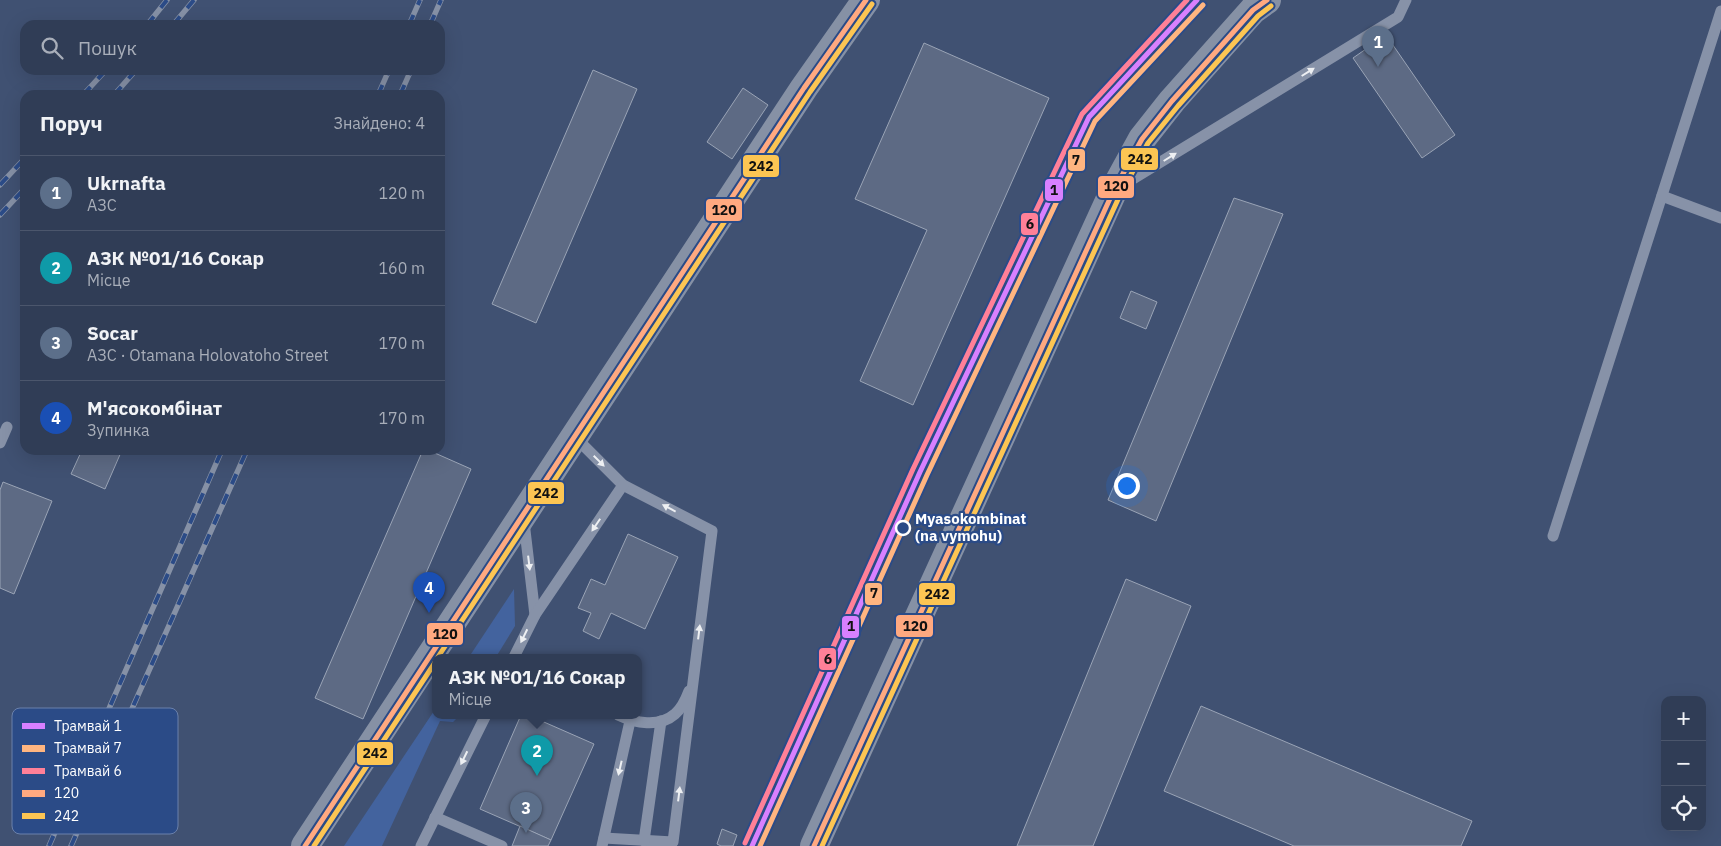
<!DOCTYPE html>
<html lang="uk">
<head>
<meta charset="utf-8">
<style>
	:root { --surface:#303d56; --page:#38445c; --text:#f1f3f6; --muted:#a8aeb9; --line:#4b566c; --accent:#bcc2ce }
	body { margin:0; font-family:"IBM Plex Sans",sans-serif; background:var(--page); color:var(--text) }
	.controls { position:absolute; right:15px; bottom:15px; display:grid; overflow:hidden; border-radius:10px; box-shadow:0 5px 20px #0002 }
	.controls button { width:45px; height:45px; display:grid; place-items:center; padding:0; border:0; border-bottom:1px solid var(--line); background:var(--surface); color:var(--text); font:25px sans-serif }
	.you { position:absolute; left:1126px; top:485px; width:18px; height:18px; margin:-12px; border:4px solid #fff; border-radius:50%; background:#1a73e8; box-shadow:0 0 0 8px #1a73e833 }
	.badge { display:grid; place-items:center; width:32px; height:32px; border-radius:50%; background:var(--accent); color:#fff; font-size:16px; font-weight:700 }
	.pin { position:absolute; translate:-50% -41px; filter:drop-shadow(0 1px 2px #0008) }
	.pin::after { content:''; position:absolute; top:26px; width:18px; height:15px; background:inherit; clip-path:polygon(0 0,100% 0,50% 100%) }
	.popup { position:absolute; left:432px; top:654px; width:210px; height:65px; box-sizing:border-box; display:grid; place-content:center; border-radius:10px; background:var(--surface); filter:drop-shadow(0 1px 4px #0005); font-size:16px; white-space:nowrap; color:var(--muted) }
	.popup b { font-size:19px; color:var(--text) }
	.popup::after { content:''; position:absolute; left:50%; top:100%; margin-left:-10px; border:10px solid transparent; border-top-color:var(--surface) }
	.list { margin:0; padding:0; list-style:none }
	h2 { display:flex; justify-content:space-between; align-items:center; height:65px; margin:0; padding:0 20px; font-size:21px }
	h2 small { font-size:16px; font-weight:400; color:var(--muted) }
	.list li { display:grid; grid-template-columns:32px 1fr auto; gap:15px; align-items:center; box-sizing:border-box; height:75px; padding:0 20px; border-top:1px solid var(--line) }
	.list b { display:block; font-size:19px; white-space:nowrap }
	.list p { margin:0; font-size:16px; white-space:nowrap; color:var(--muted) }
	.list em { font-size:16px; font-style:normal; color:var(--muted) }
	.icon { flex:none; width:28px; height:28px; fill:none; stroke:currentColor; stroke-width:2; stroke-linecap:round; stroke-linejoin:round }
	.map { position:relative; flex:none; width:1721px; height:846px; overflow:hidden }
	.search { position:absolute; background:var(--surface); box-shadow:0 5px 20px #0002; left:20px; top:20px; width:425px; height:55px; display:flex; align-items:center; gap:12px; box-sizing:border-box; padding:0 18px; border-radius:15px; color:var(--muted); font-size:19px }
	.panel { position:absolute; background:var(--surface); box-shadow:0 5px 20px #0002; left:20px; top:90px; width:425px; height:365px; border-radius:15px }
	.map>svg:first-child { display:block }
	.green { fill:#43639e }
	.building { fill:#5d6a84; stroke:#9aa4b6 }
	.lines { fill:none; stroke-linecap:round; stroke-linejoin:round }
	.service { stroke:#8792a8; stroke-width:11 }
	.primary { stroke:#8691a5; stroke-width:28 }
	.rail-casing { stroke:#8691a6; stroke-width:5.5 }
	.rail { stroke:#2b4b87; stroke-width:4; stroke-dasharray:11; stroke-linecap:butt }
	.bus-1-casing { stroke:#2b4b87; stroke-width:9 }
	.bus-2-casing { stroke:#2b4b87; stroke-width:9 }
	.bus-1 { stroke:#ffa980; stroke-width:5 }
	.bus-2 { stroke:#fcc553; stroke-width:5 }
	.tram-1-casing { stroke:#2b4b87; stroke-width:9 }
	.tram-2-casing { stroke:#2b4b87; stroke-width:9 }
	.tram-3-casing { stroke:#2b4b87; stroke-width:9 }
	.tram-1 { stroke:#d880ff; stroke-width:5 }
	.tram-2 { stroke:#ffb580; stroke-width:5 }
	.tram-3 { stroke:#ff8098; stroke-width:5 }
	.oneway { fill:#edeff2 }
	.stop-dot { fill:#2b4b87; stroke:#fff; stroke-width:2.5 }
	.labels { text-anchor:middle; stroke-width:4.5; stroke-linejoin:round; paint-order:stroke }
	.stop-label { font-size:15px; font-weight:bold; fill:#fff; stroke:#2b4b87; text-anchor:start }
	.key { fill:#2b4b87; stroke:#6b81ab; stroke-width:1 }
	.key-label { font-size:14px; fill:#fff }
	.line-badge { stroke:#2b4b87; stroke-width:2 }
	.pale-badge-label { font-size:14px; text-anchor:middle; font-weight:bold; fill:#111 }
</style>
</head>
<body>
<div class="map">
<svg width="1721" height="846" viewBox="0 0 1721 846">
	<rect width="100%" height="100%" fill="#405172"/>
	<g class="green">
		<polygon points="514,589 515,626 496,657 469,657"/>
		<polygon points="436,708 436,715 460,715 453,722 440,721 382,846 344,846"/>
	</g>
	<g class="building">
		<polygon points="1386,35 1455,135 1422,158 1353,58"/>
		<polygon points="924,43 1049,98 913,405 860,381 927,230 855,199"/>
		<polygon points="593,70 637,89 536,323 492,304"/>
		<polygon points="743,88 768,105 732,159 707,142"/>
		<polygon points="1234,198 1283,214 1156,521 1108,500"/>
		<polygon points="1131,291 1157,302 1146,329 1120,318"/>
		<polygon points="82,450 122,450 105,489 71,474"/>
		<polygon points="423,450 428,450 471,469 363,719 315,698"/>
		<polygon points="3,482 52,501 14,594 0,588 0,490"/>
		<polygon points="628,534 678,557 645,629 611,613 599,639 583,631 591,613 578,608 591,579 605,585"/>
		<polygon points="1126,579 1191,606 1093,846 1017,846"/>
		<polygon points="1201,706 1472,821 1461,846 1294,846 1164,791"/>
		<polygon points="521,715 528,715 594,744 551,840 480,809"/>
		<polygon points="520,826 551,840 548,846 512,846"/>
		<polygon points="722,829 737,835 733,846 721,846 717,844"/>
	</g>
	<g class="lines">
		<g class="service">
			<polyline points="1123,185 1398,17 1406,0"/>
			<polyline points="1662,196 1721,218"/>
			<polyline points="575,437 623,485 712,531 673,842 604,838"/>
			<polyline points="0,443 7,427"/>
			<polyline points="524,522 535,615"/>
			<polyline points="1553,536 1721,11"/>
			<polyline points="514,657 535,615 623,485"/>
			<path d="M618,715C635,723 659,728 675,714C681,709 686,699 689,691"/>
			<polyline points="435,817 502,846"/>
			<polyline points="644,841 661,721"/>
			<polyline points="421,846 486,715"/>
			<polyline points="602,846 630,721"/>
		</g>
		<g class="primary">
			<polyline points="305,846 804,88 866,0"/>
			<polyline points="814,846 1113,192 1142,139 1172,101 1253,10 1267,0"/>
		</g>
		<defs>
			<g id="rail">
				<polyline points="147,25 167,0"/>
				<polyline points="173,25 194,0"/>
				<polyline points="409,25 420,0"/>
				<polyline points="430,25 441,0"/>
				<polyline points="83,95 106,70"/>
				<polyline points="114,95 136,70"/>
				<polyline points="378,95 389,70"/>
				<polyline points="400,95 411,70"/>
				<polyline points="0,185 25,158"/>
				<polyline points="0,215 25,188"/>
				<polyline points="49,846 222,450"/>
				<polyline points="71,846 247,450"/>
			</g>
		</defs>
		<use href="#rail" class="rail-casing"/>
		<use href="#rail" class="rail"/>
		<defs>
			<g id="bus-1">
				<polyline points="305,846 804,88 866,0"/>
				<polyline points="814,846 1113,192 1142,139 1172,101 1253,10 1267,0"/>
			</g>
			<g id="bus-2">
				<polyline points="438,657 810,92 872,4"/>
				<polyline points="314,846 436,661"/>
				<polyline points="822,846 1120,195 1148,143 1178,106 1258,16 1271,6"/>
			</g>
		</defs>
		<use href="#bus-1" class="bus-1-casing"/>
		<use href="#bus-2" class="bus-2-casing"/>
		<use href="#bus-1" class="bus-1"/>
		<use href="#bus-2" class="bus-2"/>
		<defs>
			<polyline id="tram-1" points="752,846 920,472 1089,117 1197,0"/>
			<polyline id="tram-2" points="760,846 927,475 1095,121 1203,5"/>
			<polyline id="tram-3" points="745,843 913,469 1082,114 1187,0"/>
		</defs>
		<use href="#tram-1" class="tram-1-casing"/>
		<use href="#tram-2" class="tram-2-casing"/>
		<use href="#tram-3" class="tram-3-casing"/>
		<use href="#tram-1" class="tram-1"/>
		<use href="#tram-2" class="tram-2"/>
		<use href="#tram-3" class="tram-3"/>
	</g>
	<defs><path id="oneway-solid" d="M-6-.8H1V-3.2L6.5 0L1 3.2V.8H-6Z" transform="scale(1.25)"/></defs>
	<g class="oneway">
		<use href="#oneway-solid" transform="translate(1308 72) rotate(-32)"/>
		<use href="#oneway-solid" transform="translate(1170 157) rotate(-32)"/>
		<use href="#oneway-solid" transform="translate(599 461) rotate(45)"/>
		<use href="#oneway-solid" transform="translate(669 508) rotate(-152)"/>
		<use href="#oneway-solid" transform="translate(596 525) rotate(124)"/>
		<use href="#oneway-solid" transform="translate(529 563) rotate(83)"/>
		<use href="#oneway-solid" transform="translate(699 632) rotate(-83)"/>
		<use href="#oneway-solid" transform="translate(524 636) rotate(116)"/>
		<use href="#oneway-solid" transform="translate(464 758) rotate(116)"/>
		<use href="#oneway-solid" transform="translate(620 768) rotate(103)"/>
		<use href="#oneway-solid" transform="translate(679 794) rotate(-83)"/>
	</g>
	<circle class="stop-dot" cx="903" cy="528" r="7"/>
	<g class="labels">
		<g class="stop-label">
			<text x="915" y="524">Myasokombinat<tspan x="915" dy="17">(na vymohu)</tspan></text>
		</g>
	</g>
	<rect x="12" y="708" width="166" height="126" rx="8" class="key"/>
	<rect x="22" y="723" width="23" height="6" fill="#d880ff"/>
	<rect x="22" y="745" width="23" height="7" fill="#ffb580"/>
	<rect x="22" y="768" width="23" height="6" fill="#ff8098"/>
	<rect x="22" y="790" width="23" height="7" fill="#ffa980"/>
	<rect x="22" y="813" width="23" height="6" fill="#fcc553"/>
	<g class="key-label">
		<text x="54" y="731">Трамвай 1</text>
		<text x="54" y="753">Трамвай 7</text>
		<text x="54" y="776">Трамвай 6</text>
		<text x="54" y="798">120</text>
		<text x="54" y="821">242</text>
	</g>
	<g class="line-badge">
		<rect x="1120" y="147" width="39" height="24" rx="5" fill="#fcc553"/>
		<rect x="1067" y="148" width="19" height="24" rx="5" fill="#ffb580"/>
		<rect x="742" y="154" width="38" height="24" rx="5" fill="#fcc553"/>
		<rect x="1097" y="175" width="38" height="24" rx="5" fill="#ffa980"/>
		<rect x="1044" y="178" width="20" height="24" rx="5" fill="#d880ff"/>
		<rect x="705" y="198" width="38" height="24" rx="5" fill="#ffa980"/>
		<rect x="1020" y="212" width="19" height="24" rx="5" fill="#ff8098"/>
		<rect x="527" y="481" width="38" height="24" rx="5" fill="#fcc553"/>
		<rect x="864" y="582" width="19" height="24" rx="5" fill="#ffb580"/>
		<rect x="918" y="582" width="38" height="24" rx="5" fill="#fcc553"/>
		<rect x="895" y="614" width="39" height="24" rx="5" fill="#ffa980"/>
		<rect x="841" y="615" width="19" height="24" rx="5" fill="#d880ff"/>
		<rect x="426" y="622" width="38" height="24" rx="5" fill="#ffa980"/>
		<rect x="818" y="647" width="19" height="24" rx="5" fill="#ff8098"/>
		<rect x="356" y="741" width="38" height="25" rx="5" fill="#fcc553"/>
	</g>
	<g class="pale-badge-label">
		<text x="1140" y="164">242</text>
		<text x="1076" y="165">7</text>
		<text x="761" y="171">242</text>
		<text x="1116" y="191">120</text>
		<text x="1054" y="195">1</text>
		<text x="724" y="215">120</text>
		<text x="1030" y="229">6</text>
		<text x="546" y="498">242</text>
		<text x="874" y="598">7</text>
		<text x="937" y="599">242</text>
		<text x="915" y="631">120</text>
		<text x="851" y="631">1</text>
		<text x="445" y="639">120</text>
		<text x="828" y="664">6</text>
		<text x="375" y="758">242</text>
	</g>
</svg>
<div class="controls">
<button>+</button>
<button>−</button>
<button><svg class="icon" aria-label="locate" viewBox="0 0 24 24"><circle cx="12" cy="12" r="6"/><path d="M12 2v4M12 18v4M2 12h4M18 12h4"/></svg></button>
</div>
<div class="you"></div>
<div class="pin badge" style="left:1378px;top:67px;background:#5c6f8a">1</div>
<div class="pin badge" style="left:537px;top:776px;background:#0f9aa8">2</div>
<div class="popup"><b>АЗК №01/16 Сокар</b>Місце</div>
<div class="pin badge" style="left:526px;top:833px;background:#5c6f8a">3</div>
<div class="pin badge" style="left:429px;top:613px;background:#1a4fb4">4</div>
<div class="search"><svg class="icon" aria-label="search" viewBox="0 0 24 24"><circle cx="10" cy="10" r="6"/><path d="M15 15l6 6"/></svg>Пошук</div>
<section class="panel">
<h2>Поруч<small>Знайдено: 4</small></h2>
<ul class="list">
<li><span class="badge" style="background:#5c6f8a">1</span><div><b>Ukrnafta</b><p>АЗС</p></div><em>120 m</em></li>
<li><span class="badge" style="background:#0f9aa8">2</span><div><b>АЗК №01/16 Сокар</b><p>Місце</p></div><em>160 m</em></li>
<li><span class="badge" style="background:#5c6f8a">3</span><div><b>Socar</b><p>АЗС · Otamana Holovatoho Street</p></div><em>170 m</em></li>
<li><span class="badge" style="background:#1a4fb4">4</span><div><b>М'ясокомбінат</b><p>Зупинка</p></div><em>170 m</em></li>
</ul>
</section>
</div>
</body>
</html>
